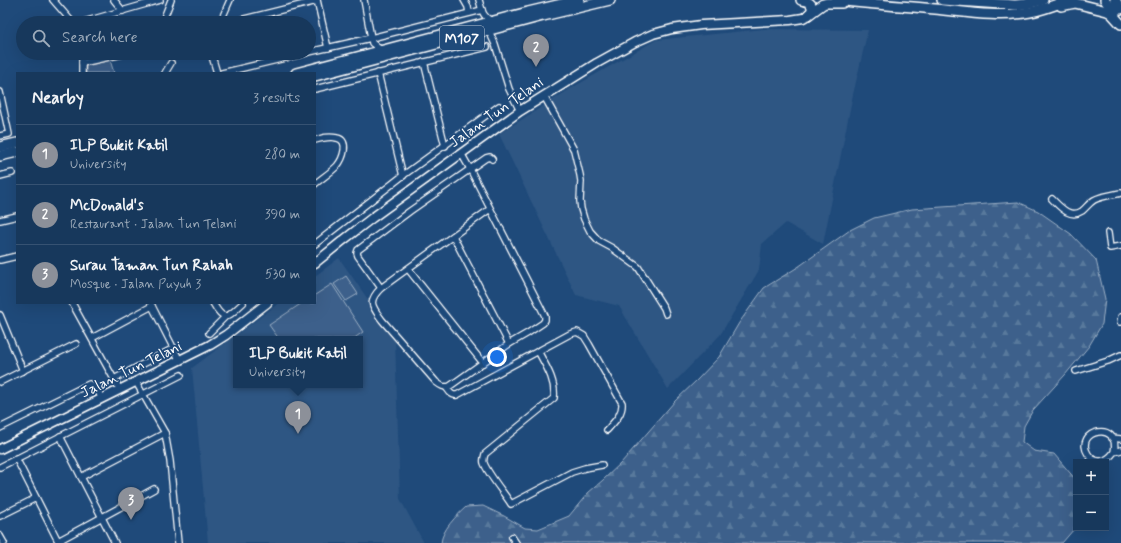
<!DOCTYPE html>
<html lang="en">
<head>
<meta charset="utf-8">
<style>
	:root { --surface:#17385c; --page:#203f62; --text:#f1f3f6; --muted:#9eacbb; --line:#365272; --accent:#8c9099 }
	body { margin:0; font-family:Mynerve,sans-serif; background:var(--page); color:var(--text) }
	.controls { position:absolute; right:12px; bottom:12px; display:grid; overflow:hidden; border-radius:0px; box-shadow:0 4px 16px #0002 }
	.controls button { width:36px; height:36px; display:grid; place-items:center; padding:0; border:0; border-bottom:1px solid var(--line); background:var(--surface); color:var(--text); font:20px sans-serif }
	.you { position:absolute; left:497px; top:357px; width:14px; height:14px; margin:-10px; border:3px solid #fff; border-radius:50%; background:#1a73e8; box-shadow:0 0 0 6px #1a73e833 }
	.badge { display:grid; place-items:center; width:26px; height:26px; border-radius:50%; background:var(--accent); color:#fff; font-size:13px; font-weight:700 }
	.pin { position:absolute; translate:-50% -33px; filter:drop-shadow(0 1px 2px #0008) }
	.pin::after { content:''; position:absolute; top:21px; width:14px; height:12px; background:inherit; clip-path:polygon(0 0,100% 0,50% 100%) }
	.popup { position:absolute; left:233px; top:336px; width:130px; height:52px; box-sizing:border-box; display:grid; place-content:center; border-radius:0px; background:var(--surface); filter:drop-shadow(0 1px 3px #0005); font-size:13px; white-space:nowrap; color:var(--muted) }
	.popup b { font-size:15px; color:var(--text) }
	.popup::after { content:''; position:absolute; left:50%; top:100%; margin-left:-8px; border:8px solid transparent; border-top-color:var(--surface) }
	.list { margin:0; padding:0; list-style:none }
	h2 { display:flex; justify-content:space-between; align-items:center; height:52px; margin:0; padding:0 16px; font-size:17px }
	h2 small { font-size:13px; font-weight:400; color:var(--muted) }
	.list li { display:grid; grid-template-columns:26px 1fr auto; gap:12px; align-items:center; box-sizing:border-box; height:60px; padding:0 16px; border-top:1px solid var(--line) }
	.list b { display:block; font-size:15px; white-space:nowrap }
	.list p { margin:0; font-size:13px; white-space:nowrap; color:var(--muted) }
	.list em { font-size:13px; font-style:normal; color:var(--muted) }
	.icon { flex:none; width:22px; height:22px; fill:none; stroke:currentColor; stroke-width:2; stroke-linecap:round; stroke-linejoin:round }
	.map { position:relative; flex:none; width:1121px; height:543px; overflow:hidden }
	.search { position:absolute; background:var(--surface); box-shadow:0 4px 16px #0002; left:16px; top:16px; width:300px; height:44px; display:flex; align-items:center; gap:10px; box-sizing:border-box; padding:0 14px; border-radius:22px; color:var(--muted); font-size:15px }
	.panel { position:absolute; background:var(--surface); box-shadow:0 4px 16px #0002; left:16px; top:72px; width:300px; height:232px; border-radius:0px }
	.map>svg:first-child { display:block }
	.built { fill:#2e5683; fill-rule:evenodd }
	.green { fill:#3c618b; stroke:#9eb0c5 }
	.forest { fill:url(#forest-firs); stroke:#9eb0c5 }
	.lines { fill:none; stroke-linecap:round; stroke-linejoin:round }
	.street-casing { stroke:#fff; stroke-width:8 }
	.secondary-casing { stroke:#fff; stroke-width:11 }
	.primary-casing { stroke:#fff; stroke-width:12 }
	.street { stroke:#1f4a7a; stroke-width:5.5 }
	.secondary { stroke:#1f4a7a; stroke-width:8 }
	.primary { stroke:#1f4a7a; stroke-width:9 }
	.labels { text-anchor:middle; stroke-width:3.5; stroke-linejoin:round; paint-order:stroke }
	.shield { fill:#1f4a7a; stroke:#bcc9d7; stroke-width:1 }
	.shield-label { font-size:14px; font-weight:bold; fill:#fff }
	.street-label { font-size:15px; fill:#fff; stroke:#1f4a7a }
</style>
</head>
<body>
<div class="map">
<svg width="1121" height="543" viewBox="0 0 1121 543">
	<defs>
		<pattern id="forest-firs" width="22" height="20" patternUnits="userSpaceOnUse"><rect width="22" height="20" fill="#3c618b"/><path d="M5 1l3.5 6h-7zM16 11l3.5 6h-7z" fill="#59799c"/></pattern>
	</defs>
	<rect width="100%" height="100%" fill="#1f4a7a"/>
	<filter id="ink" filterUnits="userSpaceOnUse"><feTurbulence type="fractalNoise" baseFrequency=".025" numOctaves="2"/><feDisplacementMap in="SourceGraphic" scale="8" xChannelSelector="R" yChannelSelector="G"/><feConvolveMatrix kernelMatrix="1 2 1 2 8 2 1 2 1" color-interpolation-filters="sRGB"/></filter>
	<g filter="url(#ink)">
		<g class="built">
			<polygon points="764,29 868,30 852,99 823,244 786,223 762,244 759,270 720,335 668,389 619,306 576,295 499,134 570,89 656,40"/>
			<path d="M339,258L395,338L400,499L424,543H208L192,368L279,303H315V276ZM236,339H360V385H236Z"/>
		</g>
		<g class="green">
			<polygon points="110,60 114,73 86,73 86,66"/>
			<polygon points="346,276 358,294 346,301 334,284"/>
			<polygon points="332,284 363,332 353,339 279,339 269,325 302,303 315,303 315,295"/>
		</g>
		<path class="forest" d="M1018,202L1038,211L1071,234L1096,260L1105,299L1102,324L1089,346L1065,375L1033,410L1024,426L1022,442L1034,451L1054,454L1076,480V517L1074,529L1062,543H441C442,530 456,516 466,507L483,506L504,516L525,528L538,529L569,516L588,493L603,480L621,463L675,401L697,380L719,357L739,323L764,288L798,267L850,230L874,218L912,209Z"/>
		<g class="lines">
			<defs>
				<g id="street">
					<polyline points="53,0 73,23"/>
					<polyline points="114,0 123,11"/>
					<polyline points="317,0 328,48"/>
					<polyline points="364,0 372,43 377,47 382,50"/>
					<polyline points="464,0 468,7 469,13"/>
					<path d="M479,0C482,9 482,17 492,21"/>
					<polyline points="80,23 160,0"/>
					<polyline points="162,23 171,0"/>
					<polyline points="220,23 230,0"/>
					<polyline points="228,23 317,1"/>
					<polyline points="489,31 495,44 509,89 520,111"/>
					<polyline points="309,52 371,38 482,10"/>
					<polyline points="82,53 82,73"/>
					<polyline points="211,53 217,73"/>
					<polyline points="424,62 445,146"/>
					<polyline points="82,63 127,53"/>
					<polyline points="165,73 171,63"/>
					<polyline points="222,73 306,53"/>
					<polyline points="378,73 403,176"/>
					<polyline points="315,89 487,47"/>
					<polyline points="0,92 9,134 0,136"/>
					<polyline points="544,96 574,150 580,175 581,181 580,201 581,209 584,219 590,231 599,241 612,248 638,267 664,308 666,314"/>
					<path d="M315,140C322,138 329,136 337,138C350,140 343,159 337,166C330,173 322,178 315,184"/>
					<path d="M461,153L470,169L540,306L545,316V320L543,323L528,333L509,344L450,386C444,388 441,386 436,382L382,320C372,306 367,302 381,288L490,209"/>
					<polyline points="0,176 12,173"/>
					<path d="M1052,199C1060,207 1070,219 1082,211C1086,208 1089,203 1094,200C1101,196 1112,195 1121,193"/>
					<polyline points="0,220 17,216"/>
					<polyline points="1108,233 1110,248 1121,246"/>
					<polyline points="453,236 509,344"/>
					<polyline points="315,244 405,174 499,106"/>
					<polyline points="0,260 17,256"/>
					<polyline points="408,269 483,363"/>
					<polyline points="381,288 358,256 357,253 358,250 410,211 486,158 490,157 492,159"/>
					<polyline points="72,303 120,390"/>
					<path d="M213,303C225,325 229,315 243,303"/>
					<polyline points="151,304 180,361"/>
					<polyline points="0,315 23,371"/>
					<polyline points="1120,322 1121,317"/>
					<polyline points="209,333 226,316"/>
					<polyline points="92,338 152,306"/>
					<path d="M538,351C546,366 556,381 554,398L485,454C484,457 483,460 484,463C488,474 504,493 511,504L572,472L585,468L602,465"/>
					<polyline points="1076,371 1108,361 1121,355"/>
					<polyline points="114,379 174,348"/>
					<polyline points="0,382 76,344"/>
					<polyline points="136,382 165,433 170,461 178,543"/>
					<path d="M446,387C449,391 451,396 457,395L570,334L577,332L584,336L589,344L622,403C623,414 614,422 607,430"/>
					<path d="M0,428L89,384C96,385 99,393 102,399"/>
					<polyline points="60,436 115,543"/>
					<polyline points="1112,438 1121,439"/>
					<path d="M1114,452C1121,420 1073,430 1088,454C1095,465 1107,462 1114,452L1121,450"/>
					<polyline points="16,458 59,543"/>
					<polyline points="0,467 181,375"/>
					<polyline points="81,477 165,433"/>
					<polyline points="0,516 36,498"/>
					<polyline points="0,536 4,543"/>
					<polyline points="512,537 516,543"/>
					<polyline points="58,541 154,489"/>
				</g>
				<g id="secondary">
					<polyline points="315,263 341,242 372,218 520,111 597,63 635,42 653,34 672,29 701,25 790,20 803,18 808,15"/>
					<polyline points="0,449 210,345 226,335 267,303"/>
				</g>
				<g id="primary">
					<path d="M801,0C808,1 813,3 812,11L808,15"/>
					<path d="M837,0C870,4 902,6 935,9C965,12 1000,18 1030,12C1043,10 1055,5 1068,0"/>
					<polyline points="942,0 1015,5 1026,4 1043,0"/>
					<polyline points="1105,0 1115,14"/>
					<polyline points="1115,0 1121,9"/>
					<polyline points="1061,6 1070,4 1075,3 1107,11 1111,13 1121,24"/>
					<polyline points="808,15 823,4 827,3 842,3"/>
					<polyline points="296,73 528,12 579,0"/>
					<polyline points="315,76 543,16 610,0"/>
					<polyline points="0,147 17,143"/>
					<polyline points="0,156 17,152"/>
				</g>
			</defs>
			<use href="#street" class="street-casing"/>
			<use href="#secondary" class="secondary-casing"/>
			<use href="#primary" class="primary-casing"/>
			<use href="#street" class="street"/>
			<use href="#secondary" class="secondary"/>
			<use href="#primary" class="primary"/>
		</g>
	</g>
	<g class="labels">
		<rect class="shield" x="440" y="26" width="44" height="24" rx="3"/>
		<g class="shield-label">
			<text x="462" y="43">M107</text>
		</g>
		<g class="street-label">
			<text transform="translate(496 112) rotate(-35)" y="5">Jalan Tun Telani</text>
			<text transform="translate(131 369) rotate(-26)" y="5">Jalan Tun Telani</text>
		</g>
	</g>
</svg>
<div class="controls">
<button>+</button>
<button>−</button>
</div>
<div class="you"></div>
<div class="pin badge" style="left:298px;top:434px">1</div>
<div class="popup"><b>ILP Bukit Katil</b>University</div>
<div class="pin badge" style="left:536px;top:67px">2</div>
<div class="pin badge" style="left:131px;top:520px">3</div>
<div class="search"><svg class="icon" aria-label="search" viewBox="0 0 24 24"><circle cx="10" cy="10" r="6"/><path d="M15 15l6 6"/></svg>Search here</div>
<section class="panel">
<h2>Nearby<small>3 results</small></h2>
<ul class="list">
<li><span class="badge">1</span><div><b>ILP Bukit Katil</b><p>University</p></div><em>280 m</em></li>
<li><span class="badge">2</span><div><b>McDonald's</b><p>Restaurant · Jalan Tun Telani</p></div><em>390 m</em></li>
<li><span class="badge">3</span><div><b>Surau Taman Tun Rahah</b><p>Mosque · Jalan Puyuh 3</p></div><em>530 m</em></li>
</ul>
</section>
</div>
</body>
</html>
